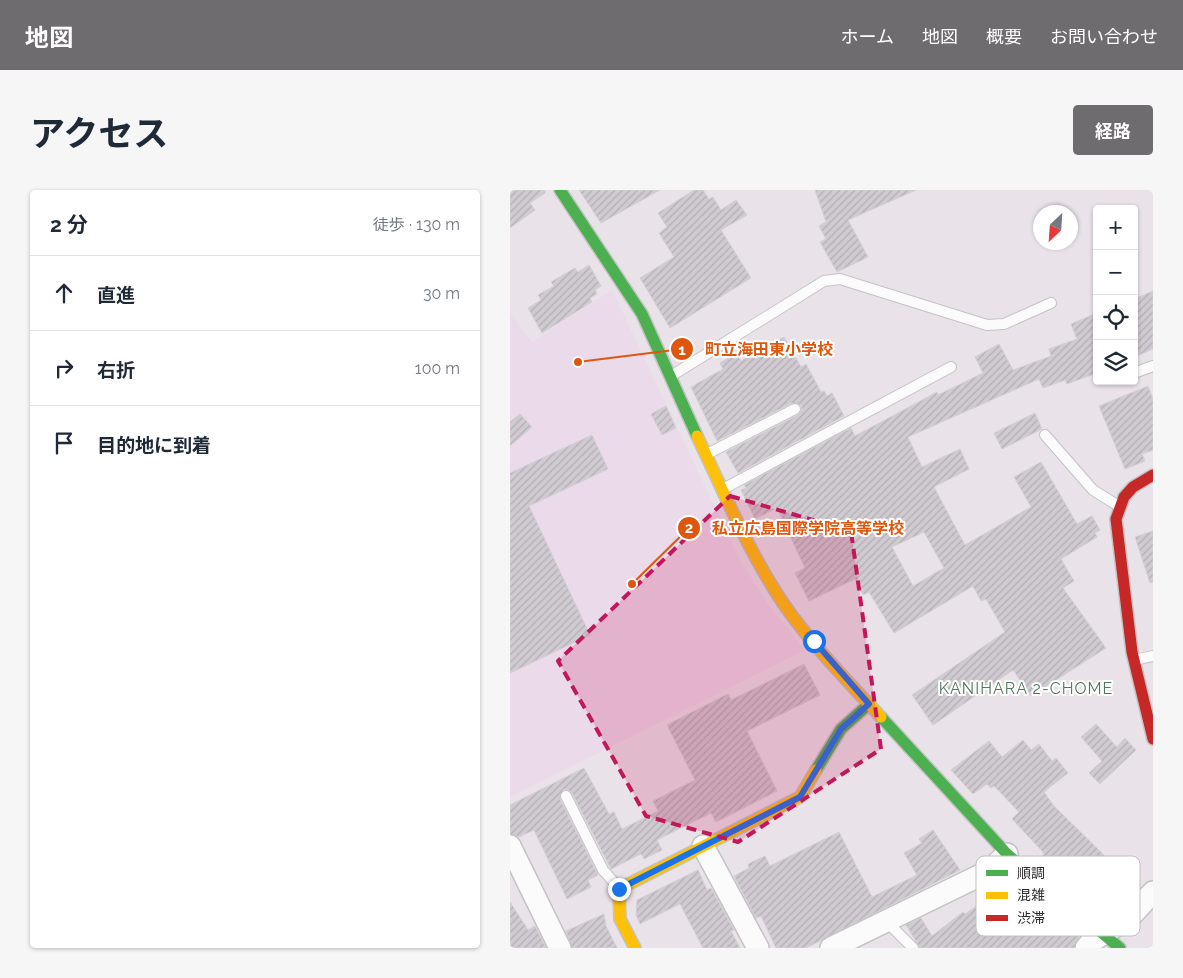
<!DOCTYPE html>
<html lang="ja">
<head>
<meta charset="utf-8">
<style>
	:root { --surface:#fff; --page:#f6f6f7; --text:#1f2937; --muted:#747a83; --line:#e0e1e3; --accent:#6e6c6e }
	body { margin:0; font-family:Raleway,"Noto Sans JP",sans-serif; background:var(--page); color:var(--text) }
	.controls { position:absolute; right:15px; top:15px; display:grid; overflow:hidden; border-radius:5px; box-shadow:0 1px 4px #0004 }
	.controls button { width:45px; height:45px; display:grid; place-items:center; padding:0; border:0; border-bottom:1px solid var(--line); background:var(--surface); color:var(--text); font:25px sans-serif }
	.compass { position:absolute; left:523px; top:15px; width:45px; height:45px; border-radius:50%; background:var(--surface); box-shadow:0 1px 4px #0004; rotate:205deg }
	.stop { position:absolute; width:15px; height:15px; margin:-11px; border:4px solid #1a73e8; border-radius:50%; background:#fff }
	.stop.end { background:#1a73e8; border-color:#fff; box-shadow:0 1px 5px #0008 }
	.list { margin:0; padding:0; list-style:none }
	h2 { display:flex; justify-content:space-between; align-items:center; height:65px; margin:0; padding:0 20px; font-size:21px }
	h2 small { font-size:16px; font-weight:400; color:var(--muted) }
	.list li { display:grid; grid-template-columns:32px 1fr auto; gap:15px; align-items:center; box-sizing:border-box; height:75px; padding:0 20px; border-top:1px solid var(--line) }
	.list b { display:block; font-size:19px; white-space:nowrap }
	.list em { font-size:16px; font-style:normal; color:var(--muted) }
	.icon { flex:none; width:28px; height:28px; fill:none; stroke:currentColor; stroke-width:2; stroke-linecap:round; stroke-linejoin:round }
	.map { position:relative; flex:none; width:643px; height:758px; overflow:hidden; border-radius:5px }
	header { display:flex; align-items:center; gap:30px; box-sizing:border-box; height:70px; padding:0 25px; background:var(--accent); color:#fff }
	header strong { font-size:24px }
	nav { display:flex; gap:28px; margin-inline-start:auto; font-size:18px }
	.intro { display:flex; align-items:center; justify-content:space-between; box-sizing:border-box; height:120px; padding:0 30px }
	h1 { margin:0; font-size:35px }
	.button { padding:12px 22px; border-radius:5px; background:var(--accent); color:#fff; font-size:18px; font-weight:700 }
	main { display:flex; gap:30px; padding:0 30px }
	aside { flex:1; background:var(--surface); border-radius:5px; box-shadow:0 1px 4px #0004 }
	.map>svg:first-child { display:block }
	.education { fill:#ebdae9 }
	.building { fill:url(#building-hatch); stroke:#d4cfd4; fill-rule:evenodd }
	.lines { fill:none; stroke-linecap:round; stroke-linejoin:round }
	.lane-casing { stroke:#c4c3c4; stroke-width:12 }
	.street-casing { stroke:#c4c3c4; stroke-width:24 }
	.fast-casing { stroke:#c4c3c4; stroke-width:14 }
	.slow-casing { stroke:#c4c3c4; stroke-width:14 }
	.jam-casing { stroke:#c4c3c4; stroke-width:14 }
	.lane { stroke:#fcfbfc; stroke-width:10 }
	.street { stroke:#fcfbfc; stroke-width:21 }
	.fast { stroke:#4caf50; stroke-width:11 }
	.slow { stroke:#ffc107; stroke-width:11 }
	.jam { stroke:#c62828; stroke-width:11 }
	.route { stroke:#1a73e8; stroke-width:6 }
	.marked { fill:#c2185b; fill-opacity:0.2; stroke:#c2185b; stroke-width:4; stroke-dasharray:10 6; stroke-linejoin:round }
	.labels { text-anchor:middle; stroke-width:4; stroke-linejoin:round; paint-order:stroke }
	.neighbourhood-label { font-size:16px; letter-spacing:1px; fill:#51795b; stroke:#fff }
	.key { fill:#fff; stroke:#c0c0c0; stroke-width:1 }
	.key-label { font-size:14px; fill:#2c2c2c }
	.leader { fill:none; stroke:#df570e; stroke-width:2 }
	.callout-dot { fill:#df570e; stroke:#fff; stroke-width:2 }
	.mark-label { font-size:15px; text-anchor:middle; font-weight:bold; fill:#fff }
	.callout-label { font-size:16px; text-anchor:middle; font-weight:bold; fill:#df570e; stroke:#fff; stroke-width:4; stroke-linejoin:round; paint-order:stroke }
</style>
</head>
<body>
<header>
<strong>地図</strong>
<nav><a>ホーム</a><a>地図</a><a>概要</a><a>お問い合わせ</a></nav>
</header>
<div class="intro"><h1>アクセス</h1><a class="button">経路</a></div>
<main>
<aside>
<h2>2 分<small>徒歩 · 130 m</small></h2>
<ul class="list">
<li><svg class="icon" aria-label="ahead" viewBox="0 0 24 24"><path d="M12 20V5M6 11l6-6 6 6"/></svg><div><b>直進</b></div><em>30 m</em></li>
<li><svg class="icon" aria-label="right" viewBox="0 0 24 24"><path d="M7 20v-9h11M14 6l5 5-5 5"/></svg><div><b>右折</b></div><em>100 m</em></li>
<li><svg class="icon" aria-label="arrive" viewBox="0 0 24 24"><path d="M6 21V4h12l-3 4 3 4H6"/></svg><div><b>目的地に到着</b></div></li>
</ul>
</aside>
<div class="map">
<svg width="643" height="758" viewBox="0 0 643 758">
	<defs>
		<pattern id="building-hatch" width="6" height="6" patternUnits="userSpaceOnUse" patternTransform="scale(1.25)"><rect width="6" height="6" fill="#d0cbd0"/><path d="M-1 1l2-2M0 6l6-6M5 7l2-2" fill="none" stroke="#b3aeb3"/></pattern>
	</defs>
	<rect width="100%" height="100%" fill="#e9e3e9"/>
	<polygon class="education" points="102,100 232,374 258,414 295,460 0,607 0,122 22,152"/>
	<g class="building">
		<polygon points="0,0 35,0 35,3 20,13 25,20 0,38"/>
		<polygon points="69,0 150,0 91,33"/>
		<polygon points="184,0 193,0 199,9 203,7 211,20 226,10 237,25 211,40 241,88 160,138 130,88 164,67 149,43 157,37 148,23"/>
		<polygon points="305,0 406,0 338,30 358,67 327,82 310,52 316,49 309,36 316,32"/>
		<polygon points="79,75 91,96 85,100 87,104 80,108 82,112 32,143 18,118 31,110 28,105 44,96 41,92 65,78 68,82"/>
		<polygon points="643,101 643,159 624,167 624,109"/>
		<path d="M587,123V183L557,194L555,190L533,198L529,189L398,247L412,277L450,259L459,279L424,297L455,355L521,317L504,287L531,272L567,334L582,326L590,340L585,343L587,347L551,369L564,391L553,398L596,458L521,506L503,480L423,535L402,505L495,442L476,409L471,411L463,396L384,443L359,402L353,405L345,389L299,411L285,383L295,378L267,318L245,329L231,300L236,298L234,295L341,238L345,246L427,202L428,205L473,183L465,167L489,154L503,180L541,166L539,159L567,149L561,134ZM414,342L434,378L403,396L382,357Z"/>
		<polygon points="274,147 291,177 296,174 311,202 314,201 317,206 322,203 334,226 228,283 216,262 288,225 292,220 291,215 282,213 207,251 181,197 213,179 210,173 226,163 231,171"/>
		<polygon points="638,196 643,209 643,260 632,264 635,271 615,279 589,216"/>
		<polygon points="156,216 166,238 152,245 141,224"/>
		<polygon points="525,223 532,239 492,259 484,243"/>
		<polygon points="10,224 22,237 0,256 0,232"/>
		<polygon points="82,245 98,279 19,316 80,445 0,483 0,283"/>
		<polygon points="643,341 643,392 640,393 625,347"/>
		<polygon points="294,474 310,505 237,541 267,601 206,632 201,623 147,650 152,660 134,669 131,664 101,679 62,603 57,599 53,600 50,609 88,685 78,690 81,697 57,709 24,640 9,647 0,644 0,615 74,578 99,624 104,622 112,639 148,621 143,611 185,590 157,535 218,504 221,510"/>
		<polygon points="586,534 607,557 615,548 626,560 590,594 579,583 592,571 571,547"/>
		<polygon points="513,550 521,560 529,554 542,571 546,568 558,583 534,602 543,615 597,668 565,701 531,667 534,665 532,661 502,629 509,622 484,596 481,598 477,594 463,604 441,580 479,551 492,567"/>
		<polygon points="423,640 450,680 296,758 266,758 251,726 246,728 224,686 239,678 238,674 255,666 260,676 329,642 362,707 407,685 394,663 412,653 409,649"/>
		<polygon points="188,680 197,700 201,698 224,740 221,741 230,758 193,758 170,714 130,734 126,725 127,710"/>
		<polygon points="498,687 504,695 507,693 531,724 534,721 552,745 557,739 569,747 564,758 410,758 396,735 411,728 422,746 453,722 455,724 482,705 479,701"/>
		<polygon points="0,712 18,740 25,736 36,758 0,758"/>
		<polygon points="94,724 96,736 107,758 62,758 56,741"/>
	</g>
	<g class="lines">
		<defs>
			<g id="lane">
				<polyline points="624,183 643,176"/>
				<polyline points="161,186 314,91 330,89 477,135 494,134 541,113"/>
				<polyline points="535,245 583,300 607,315"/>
				<polyline points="197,264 285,219"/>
				<polyline points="213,299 441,177"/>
				<polyline points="624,470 643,466"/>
				<polyline points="56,606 93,680 109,698"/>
				<polyline points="376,731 403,758"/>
			</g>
			<g id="street">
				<polyline points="0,656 50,758"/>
				<polyline points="193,656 248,758"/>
				<polyline points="321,758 479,681 497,664"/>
				<polyline points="576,758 582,751 620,727 643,702"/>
			</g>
			<g id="fast">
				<polyline points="50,0 132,124 187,246"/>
				<polyline points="371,527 497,664 610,758"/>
				<polyline points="306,580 331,539 359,514"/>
			</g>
			<g id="slow">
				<path d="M187,246C212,298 234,351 264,399C290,442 336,490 371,527"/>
				<polyline points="125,758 110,729 109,699 290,607 306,580"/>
			</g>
			<polyline id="jam" points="643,285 623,297 614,307 606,329 622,462 643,549"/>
		</defs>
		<use href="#lane" class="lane-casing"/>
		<use href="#street" class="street-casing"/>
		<use href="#fast" class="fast-casing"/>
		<use href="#slow" class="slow-casing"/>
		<use href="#jam" class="jam-casing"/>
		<use href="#lane" class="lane"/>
		<use href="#street" class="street"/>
		<use href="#fast" class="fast"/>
		<use href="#slow" class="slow"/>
		<use href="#jam" class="jam"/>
	</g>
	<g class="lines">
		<polyline class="route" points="109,699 290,607 331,539 359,514 304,451"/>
	</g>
	<path class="marked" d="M220,306L341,341L371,559L228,652L136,626L48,471Z"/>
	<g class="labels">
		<g class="neighbourhood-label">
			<text x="516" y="504">KANIHARA 2-CHOME</text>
		</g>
	</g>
	<rect x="466" y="666" width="164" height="80" rx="8" class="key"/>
	<rect x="476" y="680" width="22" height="6" fill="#4caf50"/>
	<rect x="476" y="702" width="22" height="7" fill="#ffc107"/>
	<rect x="476" y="725" width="22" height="6" fill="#c62828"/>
	<g class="key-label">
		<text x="507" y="688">順調</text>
		<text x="507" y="710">混雑</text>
		<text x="507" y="733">渋滞</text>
	</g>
	<path class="leader" d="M68 172L172 159M122 394L179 338"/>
	<g class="callout-dot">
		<circle cx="68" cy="172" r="5"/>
		<circle cx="122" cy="394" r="5"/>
		<circle cx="172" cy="159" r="12"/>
		<circle cx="179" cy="338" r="12"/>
	</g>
	<g class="mark-label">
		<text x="172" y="165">1</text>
		<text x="179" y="343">2</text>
	</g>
	<g class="callout-label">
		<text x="259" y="165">町立海田東小学校</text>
		<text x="298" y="344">私立広島国際学院高等学校</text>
	</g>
</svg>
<div class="controls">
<button>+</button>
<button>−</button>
<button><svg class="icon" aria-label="locate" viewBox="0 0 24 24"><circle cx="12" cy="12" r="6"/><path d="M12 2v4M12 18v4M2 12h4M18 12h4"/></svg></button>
<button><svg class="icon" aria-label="layers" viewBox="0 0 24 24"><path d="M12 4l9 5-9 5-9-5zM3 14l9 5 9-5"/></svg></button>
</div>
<svg class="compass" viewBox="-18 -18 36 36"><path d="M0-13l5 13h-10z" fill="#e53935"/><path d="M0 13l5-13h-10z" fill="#747a83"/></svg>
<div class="stop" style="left:304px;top:451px"></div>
<div class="stop end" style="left:109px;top:699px"></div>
</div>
</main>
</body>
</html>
